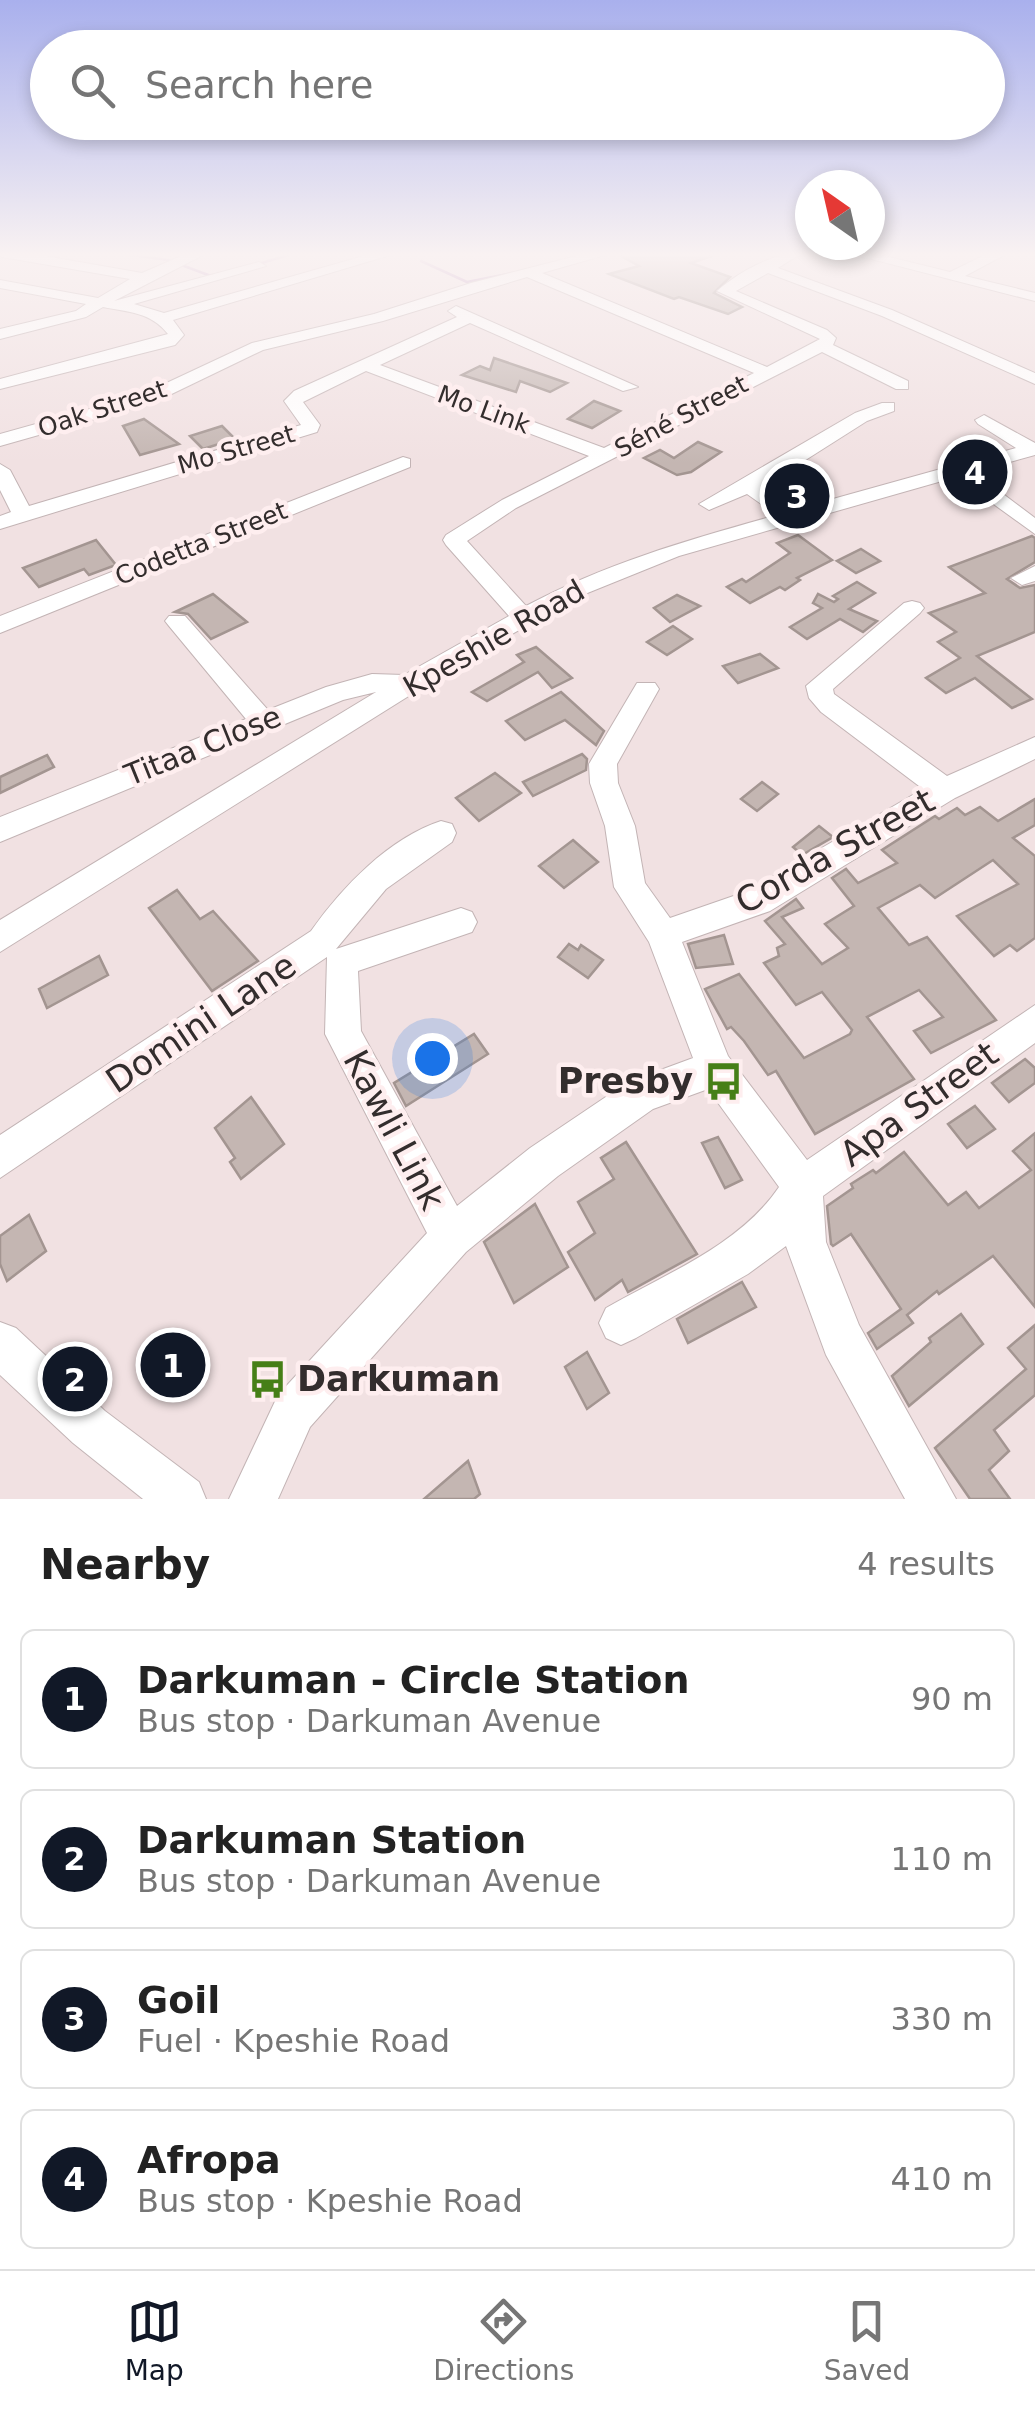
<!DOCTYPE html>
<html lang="en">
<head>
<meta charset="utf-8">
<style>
	:root { --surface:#fff; --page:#f2f2f2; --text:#222; --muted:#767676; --line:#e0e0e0; --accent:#111827 }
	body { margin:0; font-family:"DejaVu Sans",sans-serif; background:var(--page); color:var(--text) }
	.compass { position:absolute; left:795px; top:170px; width:90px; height:90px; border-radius:50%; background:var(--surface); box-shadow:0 5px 15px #0003; rotate:326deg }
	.you { position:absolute; left:432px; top:1058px; width:35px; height:35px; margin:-25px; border:8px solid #fff; border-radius:50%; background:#1a73e8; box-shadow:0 0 0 15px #1a73e833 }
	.badge { display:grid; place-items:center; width:65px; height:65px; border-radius:50%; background:var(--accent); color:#fff; font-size:32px; font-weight:700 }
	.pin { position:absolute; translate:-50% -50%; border:5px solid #fff; box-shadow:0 2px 10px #0006 }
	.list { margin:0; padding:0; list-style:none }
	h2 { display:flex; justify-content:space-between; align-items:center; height:130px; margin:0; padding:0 40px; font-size:42px }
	h2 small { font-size:32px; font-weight:400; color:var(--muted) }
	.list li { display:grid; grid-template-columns:65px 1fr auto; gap:30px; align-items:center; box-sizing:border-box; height:140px; margin:0 20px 20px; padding:0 20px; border:2px solid var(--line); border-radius:15px }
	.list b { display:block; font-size:38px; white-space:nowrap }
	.list p { margin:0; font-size:32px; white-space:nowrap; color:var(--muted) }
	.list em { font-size:32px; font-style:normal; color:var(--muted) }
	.icon { flex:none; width:55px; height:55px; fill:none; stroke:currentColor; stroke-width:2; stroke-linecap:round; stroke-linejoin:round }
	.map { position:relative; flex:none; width:1035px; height:1499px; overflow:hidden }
	.search { position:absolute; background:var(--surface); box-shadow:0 5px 15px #0003; left:30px; right:30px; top:30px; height:110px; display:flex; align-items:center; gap:25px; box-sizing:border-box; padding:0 35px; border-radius:55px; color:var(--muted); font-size:38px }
	.sheet { height:770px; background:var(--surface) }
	nav { display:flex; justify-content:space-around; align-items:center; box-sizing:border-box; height:140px; border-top:2px solid var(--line); background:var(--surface); font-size:28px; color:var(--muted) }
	nav a { display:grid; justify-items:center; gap:5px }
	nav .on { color:var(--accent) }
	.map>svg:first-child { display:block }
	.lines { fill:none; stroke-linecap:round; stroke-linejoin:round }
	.stream { stroke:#b485b8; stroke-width:2.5 }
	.building { fill:#c4b6b2; stroke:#a39591; stroke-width:2.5 }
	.minor-casing { stroke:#c3b4b5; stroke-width:2 }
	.minor { fill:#fff; fill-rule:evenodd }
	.labels { text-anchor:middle; stroke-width:9; stroke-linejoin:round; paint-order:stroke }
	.far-street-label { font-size:25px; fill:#332d2d; stroke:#feeeef }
	.street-label { font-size:30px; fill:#332d2d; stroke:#feeeef }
	.near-street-label { font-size:35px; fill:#332d2d; stroke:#feeeef }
	.near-poi-label { font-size:35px; font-weight:bold; fill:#332d2d; stroke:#feeeef; text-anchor:end }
</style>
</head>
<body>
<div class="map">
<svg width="1035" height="1499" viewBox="0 0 1035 1499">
	<rect width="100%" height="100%" fill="#f1e1e2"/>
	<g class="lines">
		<g class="stream">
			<polyline points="118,253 168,260 211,276"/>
			<polyline points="421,261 467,282 512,273"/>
			<polyline points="255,265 295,253"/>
		</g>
	</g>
	<g class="building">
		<polygon points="616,253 711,253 711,256 691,263 730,277 714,293 742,307 728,314 679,297 674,299 609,274 639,266"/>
		<polygon points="494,358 544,375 567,383 550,392 520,381 516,392 462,375 480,366 490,370"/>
		<polygon points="594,401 620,411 592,428 568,419"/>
		<polygon points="144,419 179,444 140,455 123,426"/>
		<polygon points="222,426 235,439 203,449 190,436"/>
		<polygon points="698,442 721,452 691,472 677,475 644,458 660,450 674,458"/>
		<polygon points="798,535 832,560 797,578 800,580 785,590 780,587 750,603 727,587 742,579 746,582 790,553 777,543"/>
		<polygon points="1032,536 1035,538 1035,562 1007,579 1020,588 1035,585 1035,632 977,656 1032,699 1012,708 975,678 946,693 926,678 960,658 938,642 956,632 929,613 985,593 949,567"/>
		<polygon points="96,540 116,565 89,575 84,569 39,587 23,568"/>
		<polygon points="861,549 880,561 856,573 837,561"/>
		<polygon points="857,582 875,593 849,609 877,621 863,632 840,619 807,639 790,627 822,608 813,603 818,594 834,602 838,599 833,596"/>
		<polygon points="213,594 247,622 211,639 188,614 175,612"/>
		<polygon points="677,595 700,606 670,622 654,608"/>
		<polygon points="673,626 692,639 667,655 647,642"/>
		<polygon points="536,647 572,678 552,688 538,672 487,701 472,692 524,662 517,655"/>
		<polygon points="760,654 778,668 738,683 723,666"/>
		<polygon points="561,692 604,731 596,745 565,720 525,740 506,721"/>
		<polygon points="582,754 587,759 586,770 533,796 523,782"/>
		<polygon points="47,755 54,767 0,793 0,777"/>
		<polygon points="495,773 521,793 479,821 456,798"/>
		<polygon points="762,782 778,794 757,811 741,799"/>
		<polygon points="1035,799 1035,825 1013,838 1035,856 1035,938 1017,951 1010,945 994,956 957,916 1018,884 993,860 935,898 920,885 878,908 909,945 927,937 996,1020 931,1053 914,1031 943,1017 919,990 867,1017 914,1079 815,1134 776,1071 768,1075 744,1041 731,1027 727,1029 705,989 739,974 804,1058 850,1034 852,1030 822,992 796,1005 764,963 779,956 777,948 785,944 765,921 796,899 803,908 782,917 822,964 848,948 825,924 854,906 832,878 846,869 858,883 897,863 882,850 935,816 939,819 957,808 965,815 980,807 998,821"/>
		<polygon points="819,826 833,837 802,855 793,847"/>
		<polygon points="573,840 598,862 564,888 539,866"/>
		<polygon points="177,890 200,919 213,911 258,961 212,991 149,908"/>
		<polygon points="724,935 733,964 696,968 688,944"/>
		<polygon points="569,944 578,950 581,945 603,960 588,978 558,957"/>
		<polygon points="99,956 108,975 47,1008 39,989"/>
		<polygon points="474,1034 488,1054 406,1106 394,1083"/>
		<polygon points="1025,1059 1035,1068 1035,1083 1009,1102 992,1083"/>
		<polygon points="251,1097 284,1144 241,1179 230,1162 235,1158 215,1128"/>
		<polygon points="975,1106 995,1129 967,1148 948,1124"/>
		<polygon points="1035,1133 1035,1307 993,1256 939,1294 937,1291 907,1315 913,1323 877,1349 868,1333 901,1309 851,1234 833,1246 831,1244 827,1206 853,1188 851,1184 873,1170 876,1173 904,1152 948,1205 966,1192 979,1208 1031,1170 1013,1151"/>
		<polygon points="718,1137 742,1180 725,1188 702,1143"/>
		<polygon points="626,1142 697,1254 628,1292 622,1280 595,1300 568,1252 595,1233 578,1202 614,1179 601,1158"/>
		<polygon points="535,1204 568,1267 514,1303 484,1242"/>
		<polygon points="29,1215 46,1251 7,1281 0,1264 0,1236"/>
		<polygon points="742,1282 756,1307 688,1343 677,1319"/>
		<polygon points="961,1314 983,1344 909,1406 892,1376 931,1342 929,1338"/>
		<polygon points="1035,1325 1035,1395 994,1430 1009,1451 989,1470 1010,1499 970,1499 935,1448 1026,1369 1008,1348"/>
		<polygon points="587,1352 609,1393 587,1409 565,1367"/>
		<polygon points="468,1461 480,1494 474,1499 424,1499"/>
	</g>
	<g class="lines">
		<defs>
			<g id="minor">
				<path d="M0,253H28L142,273L188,253H207L114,301L259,262L266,266L134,304L164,313L374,253H397L173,320L184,335L175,345L0,389V379L168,334C151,312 128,312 103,307L86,317L0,339V329L76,311L86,304L0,288V280L98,298L130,279L2,257Z"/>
				<path d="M588,253H612L542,273L767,367L820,339L717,291C739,272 772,253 802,253L778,268L892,310L1035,373V384L882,316L768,273L736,291L827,330L836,338L833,345L908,381V389H896L822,352L516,508L467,541L526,606C606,563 691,539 777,515L747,494L709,510L699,504L855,413L882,403H894V411L867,421L763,487L797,509L1016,448L978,424L975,420L984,415L1035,443V455L974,472L1035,518V534L956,477L679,556L580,596L471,657L0,952V920L376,692L343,700L0,842V817L246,719L169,626L165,621L169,616H185L268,710L326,687L372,674L404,675L509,616L446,545L443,540L446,535L502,500L589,456L366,371L303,402L320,425L317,432L0,529V516L11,512L0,490V464L10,470L29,506L301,425L284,401L294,391L457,317L448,311L456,306L638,387L623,391L470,323L380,365L604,448L754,373L527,277L383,321L263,350L155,402L0,446V434L143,394L252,343L374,314L471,283Z"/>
				<polygon points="848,253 873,253 950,272 989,253 1008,253 965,276 1035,293 1035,301"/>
				<polygon points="403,457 410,459 410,467 0,633 0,616"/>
				<polygon points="1035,566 1035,581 1022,585 1011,578"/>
				<path d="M912,601L920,603L924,608L920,613L833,689L834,694L947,776L1035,737V759L955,798L770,911L682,942L728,1056L807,1160L1035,1005V1043L823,1196L826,1242L859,1325L956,1499H905L826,1355L786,1246L748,1274L636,1338L621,1345L606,1338L599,1323L606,1308C665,1274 740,1245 779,1187L708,1089L653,1109L558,1176L466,1252L310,1427L278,1499H229L278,1395L427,1233L325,1034L327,957L0,1178V1135L311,931C342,887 389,838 441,821L452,824L456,833L452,842L386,889L336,949L461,908L472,912L477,922L472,932L358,971L361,1031L457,1206L530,1148L628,1082L693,1058L649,942L614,887L605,826L590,783L589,764L637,683H655L659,689L617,764L618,783L635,826L645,883L670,918L748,891L923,789L821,712L809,698L806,686L904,603Z"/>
				<polygon points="0,1322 16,1328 105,1411 199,1482 206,1499 143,1499 73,1443 0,1375"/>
			</g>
		</defs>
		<use href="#minor" class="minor-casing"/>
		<use href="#minor" class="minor"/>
	</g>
	<linearGradient id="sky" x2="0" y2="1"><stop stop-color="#a9b0ed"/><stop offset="0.55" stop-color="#f9f2f2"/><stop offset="1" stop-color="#f9f2f2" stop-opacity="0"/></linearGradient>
	<rect width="1035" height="463" fill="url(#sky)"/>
	<defs>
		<symbol id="bus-bare" viewBox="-9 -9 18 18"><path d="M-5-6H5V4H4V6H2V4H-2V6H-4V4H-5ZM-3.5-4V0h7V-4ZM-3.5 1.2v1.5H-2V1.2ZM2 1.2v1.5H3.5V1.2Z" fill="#467f17" stroke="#feeeef" stroke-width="2.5" paint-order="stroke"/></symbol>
	</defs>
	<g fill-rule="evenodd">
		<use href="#bus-bare" x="696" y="1054" width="55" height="55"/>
		<use href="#bus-bare" x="240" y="1352" width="55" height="55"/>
	</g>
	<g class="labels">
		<g class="far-street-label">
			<text transform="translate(102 408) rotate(-18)" y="9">Oak Street</text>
			<text transform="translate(484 409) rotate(20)" y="9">Mo Link</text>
			<text transform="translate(681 416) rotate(-28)" y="9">Séné Street</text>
			<text transform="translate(236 449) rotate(-16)" y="9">Mo Street</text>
			<text transform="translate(201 543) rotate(-22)" y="9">Codetta Street</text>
		</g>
		<g class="street-label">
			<text transform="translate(494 639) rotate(-30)" y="10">Kpeshie Road</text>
			<text transform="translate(203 746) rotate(-22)" y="10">Titaa Close</text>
		</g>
		<g class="near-street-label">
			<text transform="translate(835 851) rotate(-29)" y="12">Corda Street</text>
			<text transform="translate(201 1023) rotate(-34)" y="12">Domini Lane</text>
			<text transform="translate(919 1104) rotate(-36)" y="12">Apa Street</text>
			<text transform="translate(394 1130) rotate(62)" y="12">Kawli Link</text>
		</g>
		<g class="near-poi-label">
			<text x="693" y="1093">Presby</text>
			<text x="297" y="1391" text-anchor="start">Darkuman</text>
		</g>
	</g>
</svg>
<svg class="compass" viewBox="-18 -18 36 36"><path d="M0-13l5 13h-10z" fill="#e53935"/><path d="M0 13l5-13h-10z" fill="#767676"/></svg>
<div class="you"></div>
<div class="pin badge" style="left:173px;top:1365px">1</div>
<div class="pin badge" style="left:75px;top:1379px">2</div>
<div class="pin badge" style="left:797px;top:496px">3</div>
<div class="pin badge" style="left:975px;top:472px">4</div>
<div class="search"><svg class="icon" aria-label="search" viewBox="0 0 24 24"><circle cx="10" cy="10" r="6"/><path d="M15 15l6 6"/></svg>Search here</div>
</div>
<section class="sheet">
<h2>Nearby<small>4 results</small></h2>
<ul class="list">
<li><span class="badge">1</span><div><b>Darkuman - Circle Station</b><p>Bus stop · Darkuman Avenue</p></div><em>90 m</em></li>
<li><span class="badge">2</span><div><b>Darkuman Station</b><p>Bus stop · Darkuman Avenue</p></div><em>110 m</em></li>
<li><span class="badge">3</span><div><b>Goil</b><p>Fuel · Kpeshie Road</p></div><em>330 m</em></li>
<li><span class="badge">4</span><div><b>Afropa</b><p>Bus stop · Kpeshie Road</p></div><em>410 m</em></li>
</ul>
</section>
<nav>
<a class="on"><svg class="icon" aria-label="map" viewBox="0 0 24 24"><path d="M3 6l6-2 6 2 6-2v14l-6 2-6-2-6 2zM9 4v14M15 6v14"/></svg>Map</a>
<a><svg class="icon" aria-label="directions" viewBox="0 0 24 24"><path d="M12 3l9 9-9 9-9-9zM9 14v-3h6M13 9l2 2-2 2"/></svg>Directions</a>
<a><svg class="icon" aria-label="saved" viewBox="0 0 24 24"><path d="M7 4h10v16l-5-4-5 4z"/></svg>Saved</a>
</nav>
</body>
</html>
